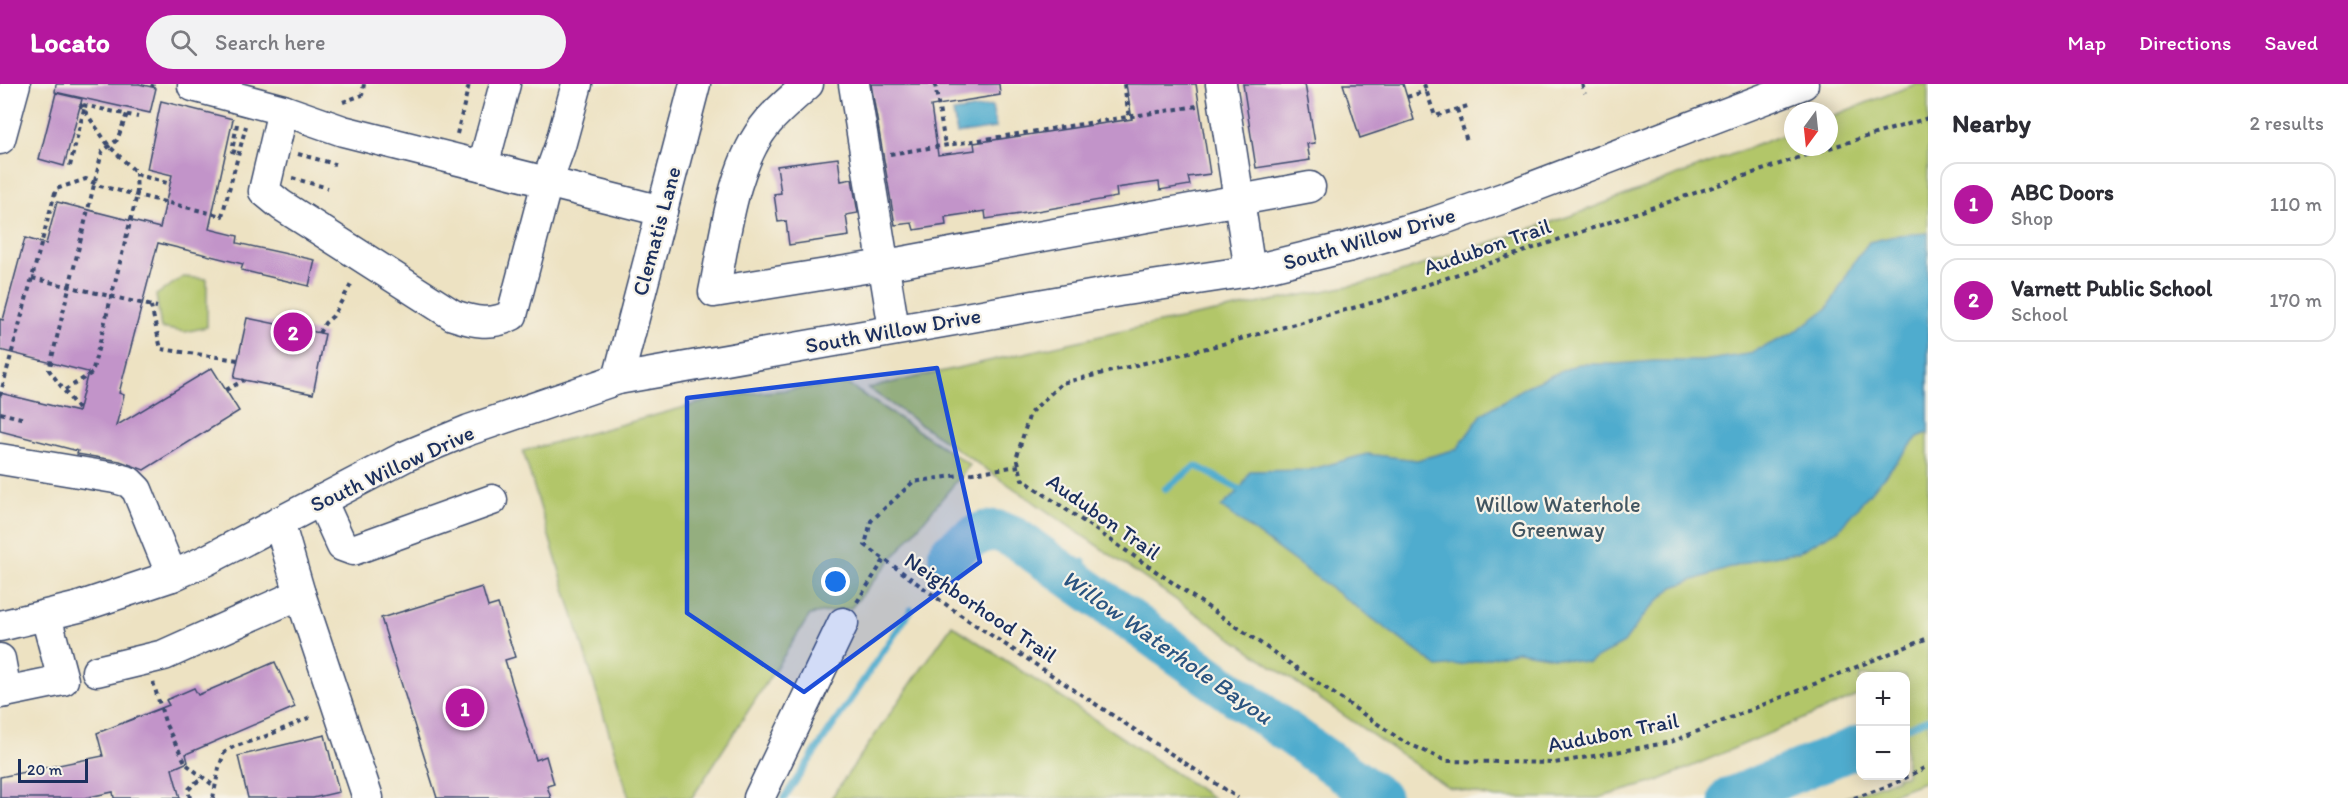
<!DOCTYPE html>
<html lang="en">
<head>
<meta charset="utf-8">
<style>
	:root { --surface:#fff; --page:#f2f2f3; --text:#2b2b33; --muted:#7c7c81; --line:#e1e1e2; --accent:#b5179e }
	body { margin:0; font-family:Itim,sans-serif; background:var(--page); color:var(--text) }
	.controls { position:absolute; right:18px; bottom:18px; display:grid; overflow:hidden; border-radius:12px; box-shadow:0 3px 15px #0003 }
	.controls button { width:54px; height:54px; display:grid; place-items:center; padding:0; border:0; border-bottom:2px solid var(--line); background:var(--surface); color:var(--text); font:30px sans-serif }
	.compass { position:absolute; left:1784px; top:18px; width:54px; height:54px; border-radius:50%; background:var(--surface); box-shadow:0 3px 15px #0003; rotate:195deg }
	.scale { position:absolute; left:18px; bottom:15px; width:70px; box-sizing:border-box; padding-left:6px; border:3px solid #1b2f5e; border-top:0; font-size:16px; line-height:21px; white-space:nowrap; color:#1b2f5e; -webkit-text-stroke:4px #f7f3e8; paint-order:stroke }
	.you { position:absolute; left:836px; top:498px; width:21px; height:21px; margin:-15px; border:4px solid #fff; border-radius:50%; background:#1a73e8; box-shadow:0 0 0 9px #1a73e833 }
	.badge { display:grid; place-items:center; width:39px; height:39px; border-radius:50%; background:var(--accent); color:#fff; font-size:20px; font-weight:700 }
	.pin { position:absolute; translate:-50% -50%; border:3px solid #fff; box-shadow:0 2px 6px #0006 }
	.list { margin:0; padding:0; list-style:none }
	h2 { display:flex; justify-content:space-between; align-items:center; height:78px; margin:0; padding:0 24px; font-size:26px }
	h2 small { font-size:20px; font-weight:400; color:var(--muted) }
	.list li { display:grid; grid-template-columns:39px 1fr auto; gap:18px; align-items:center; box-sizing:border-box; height:84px; margin:0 12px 12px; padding:0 12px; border:2px solid var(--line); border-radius:18px }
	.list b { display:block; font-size:22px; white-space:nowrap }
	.list p { margin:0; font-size:20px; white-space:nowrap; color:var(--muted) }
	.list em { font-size:20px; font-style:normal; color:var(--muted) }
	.icon { flex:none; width:33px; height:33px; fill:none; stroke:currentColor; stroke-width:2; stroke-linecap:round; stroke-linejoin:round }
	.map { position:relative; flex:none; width:1928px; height:714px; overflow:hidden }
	header { display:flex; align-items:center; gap:36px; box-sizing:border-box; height:84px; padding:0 30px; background:var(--accent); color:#fff }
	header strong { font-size:28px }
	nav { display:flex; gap:33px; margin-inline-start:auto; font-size:21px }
	.search { width:420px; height:54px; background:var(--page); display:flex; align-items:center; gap:15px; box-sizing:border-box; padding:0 21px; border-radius:33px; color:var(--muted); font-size:22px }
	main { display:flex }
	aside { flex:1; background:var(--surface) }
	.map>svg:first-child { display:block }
	.green { fill:#b2c669; stroke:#667a64; stroke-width:1.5 }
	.water { fill:#50acce; stroke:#366e96; stroke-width:1.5 }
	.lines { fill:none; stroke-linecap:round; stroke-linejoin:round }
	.stream { stroke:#50acce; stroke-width:7 }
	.river { stroke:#50acce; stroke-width:42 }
	.building { fill:#c294c9 }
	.minor-casing { stroke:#3a4a6d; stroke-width:33 }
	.path { stroke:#3a4a6d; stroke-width:4; stroke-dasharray:4.5 4.5; stroke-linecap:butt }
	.minor { stroke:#fff; stroke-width:30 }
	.marked { fill:#1d4ed8; fill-opacity:0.2; stroke:#1d4ed8; stroke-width:4.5; stroke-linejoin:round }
	.labels { text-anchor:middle; stroke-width:4.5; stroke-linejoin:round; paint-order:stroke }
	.street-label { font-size:22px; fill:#1b2f5e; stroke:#f7f3e8 }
	.park-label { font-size:22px; fill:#415561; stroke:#f7f3e8 }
	.water-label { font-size:24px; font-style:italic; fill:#2b5480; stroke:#f7f3e8 }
</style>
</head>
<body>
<header>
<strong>Locato</strong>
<div class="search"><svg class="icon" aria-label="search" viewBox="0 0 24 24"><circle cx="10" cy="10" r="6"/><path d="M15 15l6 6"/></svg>Search here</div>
<nav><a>Map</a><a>Directions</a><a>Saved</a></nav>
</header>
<main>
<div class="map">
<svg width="1928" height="714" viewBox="0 0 1928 714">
	<rect width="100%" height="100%" fill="#f7f3e8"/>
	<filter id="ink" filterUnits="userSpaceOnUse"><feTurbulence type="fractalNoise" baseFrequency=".0167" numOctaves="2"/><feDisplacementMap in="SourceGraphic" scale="12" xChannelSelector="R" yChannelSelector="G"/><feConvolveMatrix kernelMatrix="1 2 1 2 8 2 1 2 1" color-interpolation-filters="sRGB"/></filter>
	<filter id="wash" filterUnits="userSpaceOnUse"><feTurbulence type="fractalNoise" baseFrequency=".008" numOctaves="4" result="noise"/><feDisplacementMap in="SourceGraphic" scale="24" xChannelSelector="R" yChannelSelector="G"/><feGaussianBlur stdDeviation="1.35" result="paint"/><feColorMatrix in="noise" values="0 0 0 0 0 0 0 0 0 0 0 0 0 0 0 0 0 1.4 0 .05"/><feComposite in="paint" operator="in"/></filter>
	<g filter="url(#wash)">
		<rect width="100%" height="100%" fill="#ede2c2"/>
		<g class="green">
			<polygon points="1916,0 1928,0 1928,696 1882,714 1845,714 1898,694 1897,692 1906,692 1906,592 1860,592 1860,613 1859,611 1655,698 1598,714 1496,714 1448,703 868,304 1154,240 1374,197 1576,130 1793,47 1793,63 1829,63 1829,33"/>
			<polygon points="183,193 207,195 207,243 185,248 161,244 156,211"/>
			<polygon points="847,300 970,381 851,524 810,531 692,714 629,714 523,367 726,312"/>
			<polygon points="952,541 1213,714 831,714"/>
		</g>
		<g class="water">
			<polygon points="992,22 996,44 957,50 953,28"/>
			<polygon points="1928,149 1928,349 1918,353 1838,446 1798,468 1760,474 1673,503 1645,530 1624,559 1588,579 1518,567 1465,580 1438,583 1221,423 1240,406 1250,387 1309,386 1367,370 1417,376 1457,365 1482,330 1527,302 1578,280 1616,280 1655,277 1702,277 1748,270 1790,251 1828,224 1853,180 1869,158 1899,151"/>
		</g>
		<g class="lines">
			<g class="stream">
				<polyline points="1165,405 1196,382 1248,410"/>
				<polyline points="1071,494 1083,478"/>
				<polyline points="1906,644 1928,635"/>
				<polyline points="784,714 911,526"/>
			</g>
			<g class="river">
				<path d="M949,470C962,460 979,445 997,447C1002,448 1009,452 1015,454L1380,714"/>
				<polyline points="1730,714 1860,662"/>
			</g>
		</g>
		<g id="blocks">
			<g class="building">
				<polygon points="56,0 139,0 156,4 150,29 55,8"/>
				<polygon points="871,0 999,0 1000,11 931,22 938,71 975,66 974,59 1132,35 1126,0 1196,0 1210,90 1188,93 1190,101 1160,106 1159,98 1116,104 1117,113 1020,130 986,135 985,127 945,133 946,141 914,146 912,139 895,141"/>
				<polygon points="1243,0 1305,0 1315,59 1307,60 1310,76 1256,84"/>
				<polygon points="1343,0 1403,0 1414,36 1360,54"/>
				<polygon points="56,9 82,15 64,82 39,75"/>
				<polygon points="161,17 233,35 209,145 238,152 237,159 315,176 309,202 241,186 243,180 158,159 119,309 124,311 116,342 212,284 239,327 144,386 120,377 77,370 78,367 0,347 0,309 78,328 88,288 0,266 0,235 3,236 25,154 46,160 57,118 160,144 172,91 147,85"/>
				<polygon points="838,74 841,97 852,95 858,129 846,131 849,152 789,161 786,137 778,138 774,110 781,109 777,82"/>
				<polygon points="247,234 325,250 313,310 234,294"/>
				<polygon points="482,503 488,523 498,520 515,573 505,576 536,676 546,672 554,700 547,702 551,714 437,714 381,534"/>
				<polygon points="275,578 295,623 186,670 188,678 172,685 180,714 114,714 113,708 84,714 0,714 0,693 103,672 97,649 169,621 166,616 194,604 198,611"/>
				<polygon points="325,651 339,708 313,714 248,714 238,672"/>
			</g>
		</g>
	</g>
	<g filter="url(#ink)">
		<use href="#blocks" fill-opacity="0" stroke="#3a4a6d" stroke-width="1.5"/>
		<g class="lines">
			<defs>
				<g id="minor">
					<path d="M808,0C795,12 780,24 768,38C732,80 725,155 714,208L902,178L1310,103"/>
					<polyline points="854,0 894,245"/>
					<polyline points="1221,0 1250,187"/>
					<polyline points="193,2 283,26 343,47 662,127"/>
					<path d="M283,26L264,107L281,121L453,231C474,238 492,242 512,231L547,98L560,62L577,0"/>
					<polyline points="0,55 15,0"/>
					<polyline points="483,82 505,0"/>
					<polyline points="618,295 695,0"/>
					<polyline points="0,375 115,394 129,398 137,406 172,492"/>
					<polyline points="321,416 342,462 353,466 492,416"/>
					<polyline points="279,438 300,510 368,714"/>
					<polyline points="0,542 79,523 172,492 207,476 406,372 469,346 618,295 1119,207 1250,187 1347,163 1432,139 1509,112 1803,0"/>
					<polyline points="0,575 6,608"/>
					<polyline points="97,587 164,571 300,510"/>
					<polyline points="0,609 63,596 46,532"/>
					<polyline points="759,714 843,539"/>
				</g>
			</defs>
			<use href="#minor" class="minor-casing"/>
			<g class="path">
				<polyline points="935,0 945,61"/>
				<polyline points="1124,0 1129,33"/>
				<polyline points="1424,0 1435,32 1471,21"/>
				<polyline points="1582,0 1585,9"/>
				<polyline points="152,3 153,0"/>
				<polyline points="1407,13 1426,7"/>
				<polyline points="343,18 362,11 364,0"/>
				<polyline points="80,20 109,62 139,91 170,100"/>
				<polyline points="83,21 138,33"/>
				<polyline points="1457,25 1467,57"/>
				<polyline points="1928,34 1803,72 1382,216 1215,262 1062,299 1030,329 1017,372 1022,395 1401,656 1446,677 1555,679 1671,658 1928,554"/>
				<polyline points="237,40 232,67 239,69"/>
				<polyline points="457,50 469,0"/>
				<polyline points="298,70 335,80"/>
				<polyline points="890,70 1197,22"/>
				<polyline points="70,82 85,21"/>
				<polyline points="292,94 328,104"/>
				<polyline points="32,194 157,223"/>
				<polyline points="151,222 161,265 238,276"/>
				<polyline points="319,249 325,239 333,232 353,197"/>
				<polyline points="65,306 92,289 137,111 136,89"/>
				<polyline points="226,306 244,296"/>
				<polyline points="0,312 56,105 86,95 100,102 222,132 246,42"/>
				<polyline points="78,325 49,286 102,68 117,56 127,30"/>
				<polyline points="0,329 25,335"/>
				<polyline points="1019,382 913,398 871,437 865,461 959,530 1238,714"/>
				<polyline points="857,518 884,476"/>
				<polyline points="153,598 166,641 186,680 214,702"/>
				<polyline points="190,714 188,706 195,699 203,695"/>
				<polyline points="213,714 219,684 224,669 233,663 264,653 313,632"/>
				<polyline points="1854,714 1894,700 1928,682"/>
			</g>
			<use href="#minor" class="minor"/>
		</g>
	</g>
	<path class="marked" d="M937,284L980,478L804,608L687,529V314Z"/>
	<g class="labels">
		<g class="street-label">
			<text transform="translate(656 147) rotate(-75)" y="8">Clematis Lane</text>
			<text transform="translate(1369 154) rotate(-16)" y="8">South Willow Drive</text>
			<text transform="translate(1487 162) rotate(-19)" y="8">Audubon Trail</text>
			<text transform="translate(893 246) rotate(-10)" y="8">South Willow Drive</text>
			<text transform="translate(392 384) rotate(-25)" y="8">South Willow Drive</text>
			<text transform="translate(1104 432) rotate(35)" y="8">Audubon Trail</text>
			<text transform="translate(981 523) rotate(34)" y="8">Neighborhood Trail</text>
			<text transform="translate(1613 648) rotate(-11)" y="8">Audubon Trail</text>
		</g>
		<g class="park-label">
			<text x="1558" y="428">Willow Waterhole<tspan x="1558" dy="25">Greenway</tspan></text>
		</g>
		<g class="water-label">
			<text transform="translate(1167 563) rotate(35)" y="8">Willow Waterhole Bayou</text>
		</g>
	</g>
</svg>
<div class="controls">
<button>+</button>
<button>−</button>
</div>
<svg class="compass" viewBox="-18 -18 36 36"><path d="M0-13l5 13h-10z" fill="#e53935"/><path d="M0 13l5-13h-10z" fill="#7c7c81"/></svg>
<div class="scale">20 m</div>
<div class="you"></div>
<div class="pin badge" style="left:465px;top:624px">1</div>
<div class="pin badge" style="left:293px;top:248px">2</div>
</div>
<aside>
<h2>Nearby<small>2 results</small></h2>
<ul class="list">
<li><span class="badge">1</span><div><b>ABC Doors</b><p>Shop</p></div><em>110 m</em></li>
<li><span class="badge">2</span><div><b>Varnett Public School</b><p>School</p></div><em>170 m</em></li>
</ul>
</aside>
</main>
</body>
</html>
